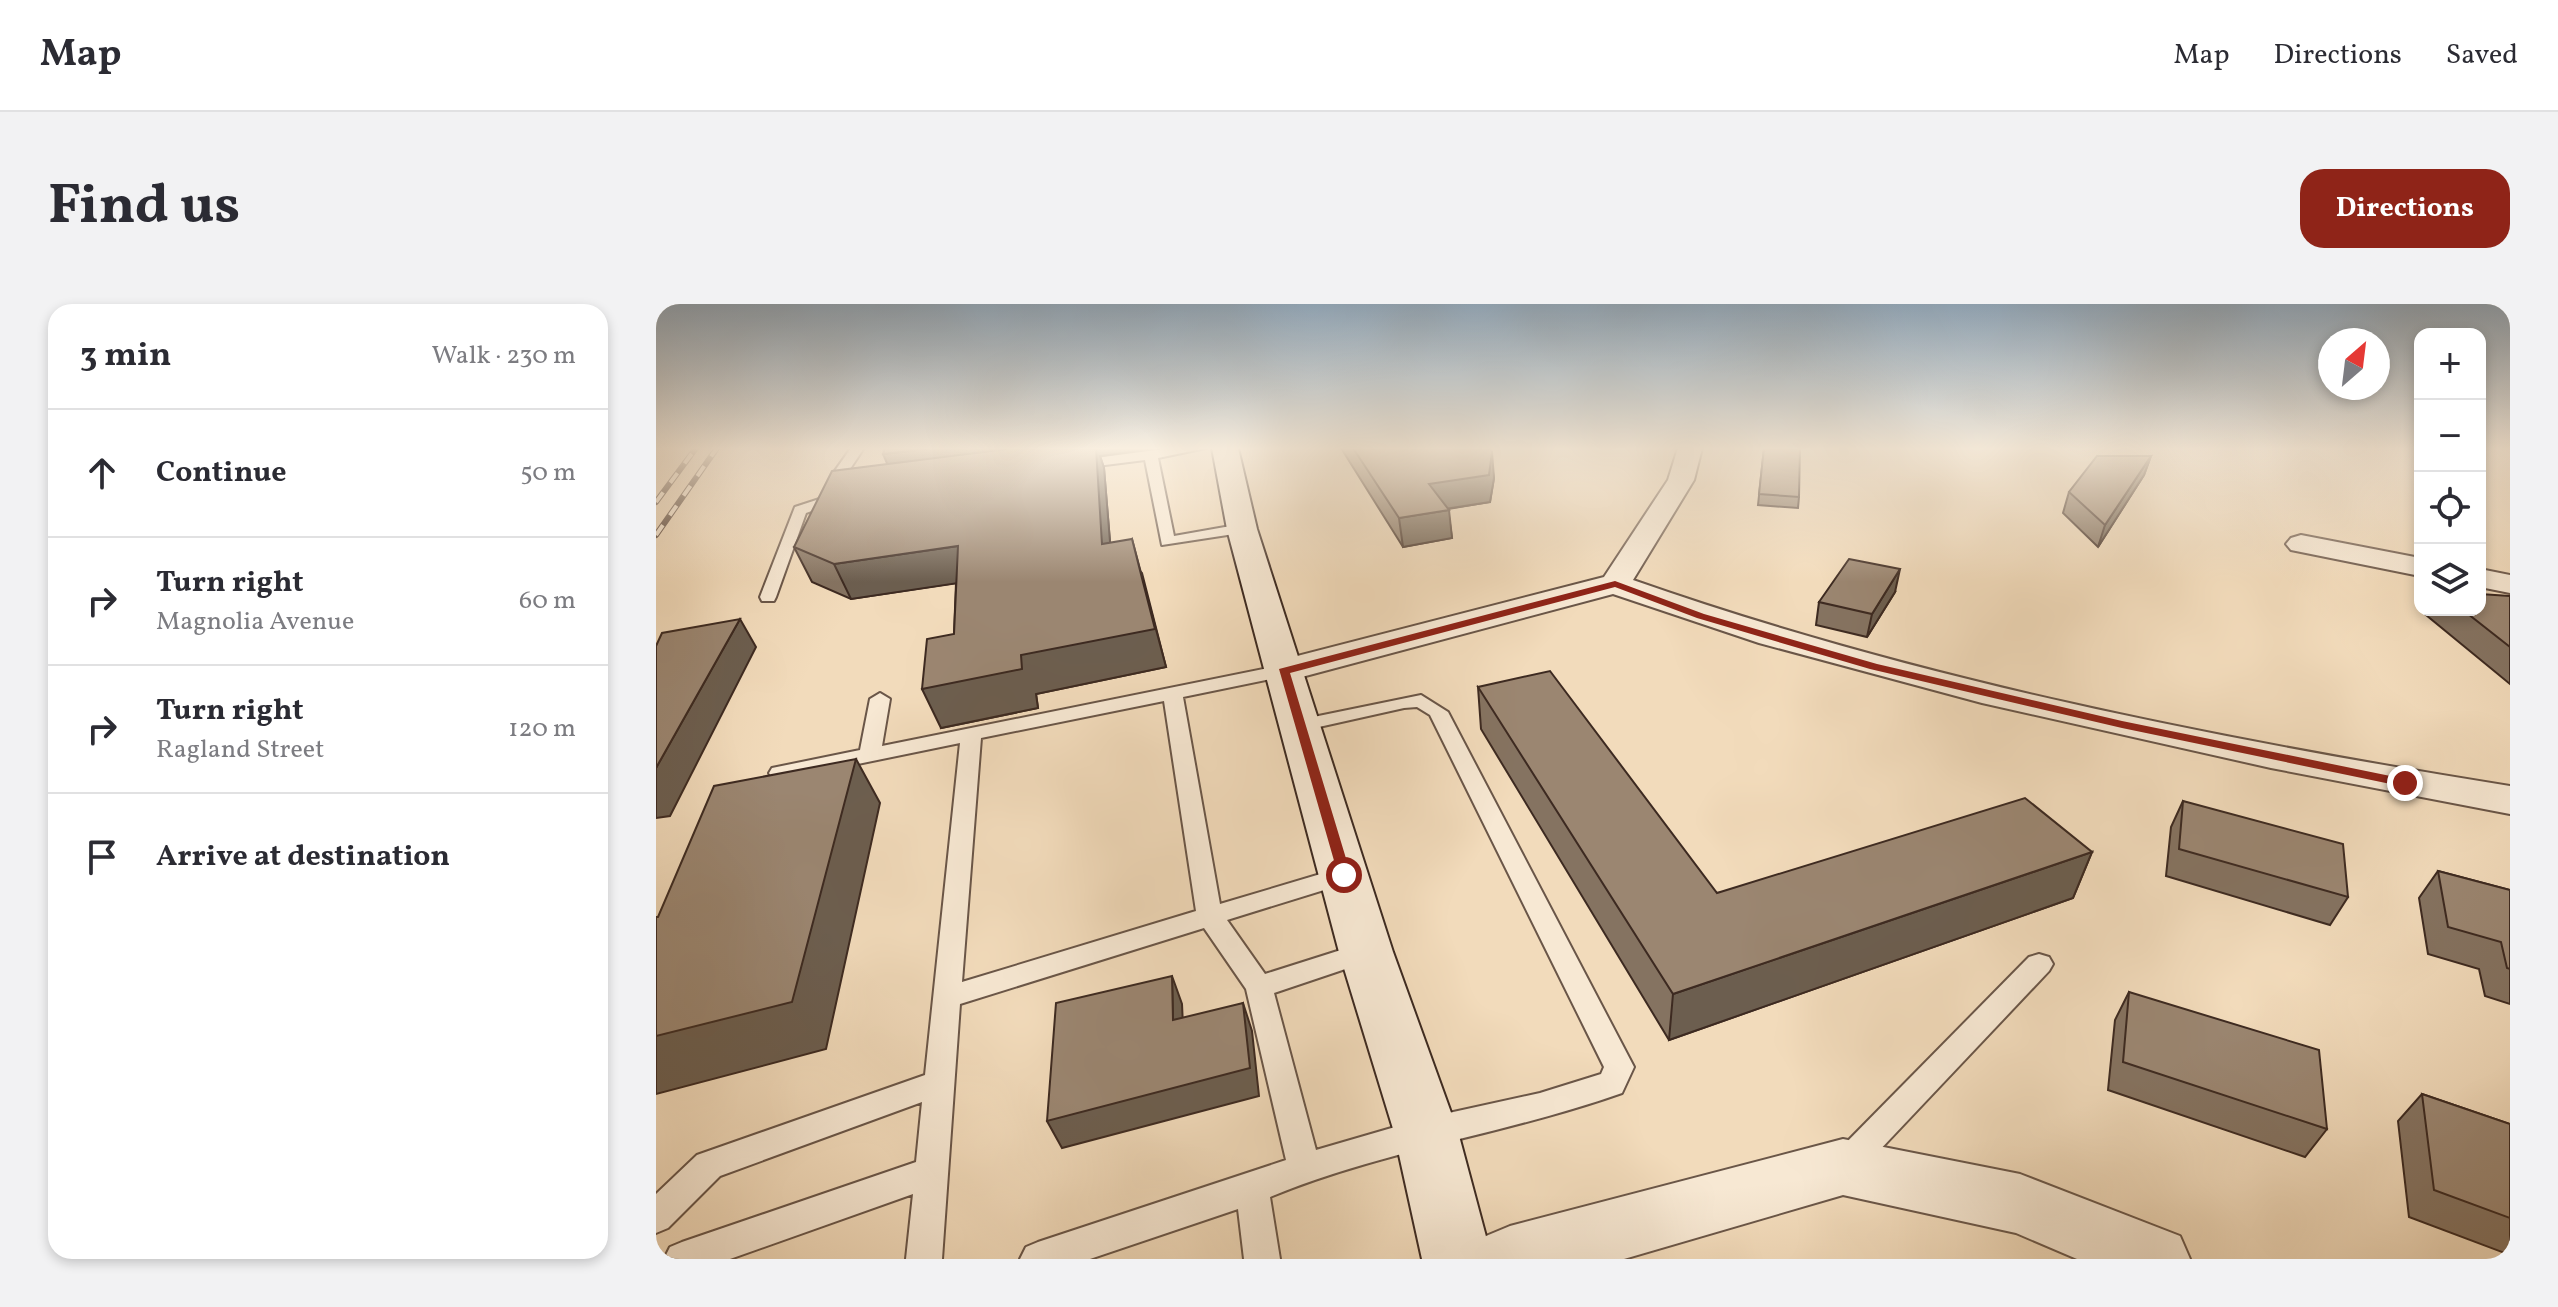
<!DOCTYPE html>
<html lang="en">
<head>
<meta charset="utf-8">
<style>
	:root { --surface:#fff; --page:#f2f2f3; --text:#2b2b33; --muted:#7c7c81; --line:#e1e1e2; --accent:#8f2418 }
	body { margin:0; font-family:Vollkorn,serif; background:var(--page); color:var(--text) }
	.controls { position:absolute; right:24px; top:24px; display:grid; overflow:hidden; border-radius:16px; box-shadow:0 4px 12px #0003 }
	.controls button { width:72px; height:72px; display:grid; place-items:center; padding:0; border:0; border-bottom:2px solid var(--line); background:var(--surface); color:var(--text); font:40px sans-serif }
	.compass { position:absolute; left:1662px; top:24px; width:72px; height:72px; border-radius:50%; background:var(--surface); box-shadow:0 4px 12px #0003; rotate:28deg }
	.stop { position:absolute; width:24px; height:24px; margin:-18px; border:6px solid #8f2418; border-radius:50%; background:#fff }
	.stop.end { background:#8f2418; border-color:#fff; box-shadow:0 2px 8px #0008 }
	.list { margin:0; padding:0; list-style:none }
	h2 { display:flex; justify-content:space-between; align-items:center; height:104px; margin:0; padding:0 32px; font-size:34px }
	h2 small { font-size:26px; font-weight:400; color:var(--muted) }
	.list li { display:grid; grid-template-columns:52px 1fr auto; gap:24px; align-items:center; box-sizing:border-box; height:128px; padding:0 32px; border-top:2px solid var(--line) }
	.list b { display:block; font-size:30px; white-space:nowrap }
	.list p { margin:0; font-size:26px; white-space:nowrap; color:var(--muted) }
	.list em { font-size:26px; font-style:normal; color:var(--muted) }
	.icon { flex:none; width:44px; height:44px; fill:none; stroke:currentColor; stroke-width:2; stroke-linecap:round; stroke-linejoin:round }
	.map { position:relative; flex:none; width:1854px; height:955px; overflow:hidden; border-radius:24px }
	header { display:flex; align-items:center; gap:48px; box-sizing:border-box; height:112px; padding:0 40px; background:var(--surface); border-bottom:2px solid var(--line) }
	header strong { font-size:38px }
	nav { display:flex; gap:44px; margin-inline-start:auto; font-size:28px }
	.intro { display:flex; align-items:center; justify-content:space-between; box-sizing:border-box; height:192px; padding:0 48px }
	h1 { margin:0; font-size:56px }
	.button { padding:20px 36px; border-radius:24px; background:var(--accent); color:#fff; font-size:28px; font-weight:700 }
	main { display:flex; gap:48px; padding:0 48px }
	aside { flex:1; background:var(--surface); border-radius:24px; box-shadow:0 4px 12px #0003 }
	.map>svg:first-child { display:block }
	.lines { fill:none; stroke-linecap:round; stroke-linejoin:round }
	.lane-casing { stroke:#6a5648; stroke-width:4 }
	.street-casing { stroke:#6a5648; stroke-width:4 }
	.secondary-casing { stroke:#3d2a21; stroke-width:4 }
	.lane { fill:#f7e8d3; fill-rule:evenodd }
	.street { fill:#f7e8d3; fill-rule:evenodd }
	.secondary { fill:#f7e8d3; fill-rule:evenodd }
	.rail-casing { stroke:#3d2a21; stroke-width:6 }
	.rail { stroke:#f7e8d3; stroke-width:4; stroke-dasharray:12; stroke-linecap:butt }
	.wall { fill:#857361; stroke:#3d2a21; stroke-width:2 }
	.shaded-wall { fill:#6c5e4f; stroke:#3d2a21; stroke-width:2 }
	.building { fill:#9b8671; stroke:#3d2a21; stroke-width:2 }
	.route { fill:#8f2418 }
</style>
</head>
<body>
<header>
<strong>Map</strong>
<nav><a>Map</a><a>Directions</a><a>Saved</a></nav>
</header>
<div class="intro"><h1>Find us</h1><a class="button">Directions</a></div>
<main>
<aside>
<h2>3 min<small>Walk · 230 m</small></h2>
<ul class="list">
<li><svg class="icon" aria-label="ahead" viewBox="0 0 24 24"><path d="M12 20V5M6 11l6-6 6 6"/></svg><div><b>Continue</b></div><em>50 m</em></li>
<li><svg class="icon" aria-label="right" viewBox="0 0 24 24"><path d="M7 20v-9h11M14 6l5 5-5 5"/></svg><div><b>Turn right</b><p>Magnolia Avenue</p></div><em>60 m</em></li>
<li><svg class="icon" aria-label="right" viewBox="0 0 24 24"><path d="M7 20v-9h11M14 6l5 5-5 5"/></svg><div><b>Turn right</b><p>Ragland Street</p></div><em>120 m</em></li>
<li><svg class="icon" aria-label="arrive" viewBox="0 0 24 24"><path d="M6 21V4h12l-3 4 3 4H6"/></svg><div><b>Arrive at destination</b></div></li>
</ul>
</aside>
<div class="map">
<svg width="1854" height="955" viewBox="0 0 1854 955">
	<rect width="100%" height="100%" fill="#f2dbbb"/>
	<filter id="stains"><feTurbulence type="fractalNoise" baseFrequency=".0025" numOctaves="4"/><feColorMatrix values="0 0 0 0 .2 0 0 0 0 .09 0 0 0 0 .02 0 0 0 .5 -.17"/></filter>
	<radialGradient id="worn" r=".72"><stop offset=".6" stop-color="#630" stop-opacity="0"/><stop offset="1" stop-color="#630" stop-opacity=".3"/></radialGradient>
	<g class="lines">
		<defs>
			<g id="lane">
				<polygon points="195,144 208,144 188,174 178,174 176,171"/>
				<polygon points="515,144 550,144 502,154 518,232 586,220 594,225 591,228 506,241 489,156 417,165 410,161 417,157"/>
				<polygon points="188,187 195,191 193,194 150,209 120,293 118,297 106,297 104,293 139,203"/>
				<path d="M627,361L634,363L636,367L634,371L527,393L564,600L688,563L697,565L700,571L697,577L571,616L609,670L710,638L719,641L723,648L719,655L618,689L660,846L770,814L884,789L945,770L948,763L774,411L761,403L748,404L645,427L635,421L638,417L765,391L792,408L978,763L966,789C850,830 728,846 614,893L624,955H588L582,905L434,955H364L370,943L382,938L630,856L590,685L548,624L304,700L286,955H250L257,890L74,955H8L14,943L26,938L260,858L266,798L64,872L12,924L0,929V890L41,851L269,771L304,439L124,476L116,474L113,469L116,464L204,446L214,395L224,389L234,395L226,442ZM508,397L540,607L306,678L325,434Z"/>
				<polygon points="1383,650 1393,653 1397,660 1393,667 1202,869 1191,874 1180,869 1175,859 1180,849 1373,653"/>
			</g>
			<g id="street">
				<path d="M1022,144H1046L1038,176L977,276C1259,375 1560,435 1854,482V510L1615,464L1326,399L1103,339L957,290L627,378L614,375L609,367L614,359L948,273L1012,176Z"/>
				<polygon points="1645,231 1764,254 1764,272 1635,246 1630,240 1635,234"/>
				<polygon points="1824,265 1854,271 1854,289 1824,283"/>
				<polygon points="1187,835 1364,870 1524,932 1534,955 1421,955 1360,929 1187,891 968,955 820,955 830,932 854,922"/>
			</g>
			<polygon id="secondary" points="556,144 582,144 601,225 737,648 802,828 836,955 766,955 738,828 683,648 571,225"/>
		</defs>
		<use href="#lane" class="lane-casing"/>
		<use href="#street" class="street-casing"/>
		<use href="#secondary" class="secondary-casing"/>
		<use href="#lane" class="lane"/>
		<use href="#street" class="street"/>
		<use href="#secondary" class="secondary"/>
		<defs>
			<g id="rail">
				<polyline points="0,198 40,144"/>
				<polyline points="0,231 61,144"/>
			</g>
		</defs>
		<use href="#rail" class="rail-casing"/>
		<use href="#rail" class="rail"/>
	</g>
	<g class="wall">
		<polygon points="685,144 833,144 838,174 834,198 792,205 796,234 747,243"/>
		<polygon points="1108,144 1143,193 1142,204 1102,201"/>
		<polygon points="444,152 448,164 454,238 486,269 510,363 380,390 382,404 285,424 298,330 300,279 195,295 156,278 138,243"/>
		<polygon points="1495,152 1488,171 1442,243 1407,209 1413,188"/>
		<polygon points="1239,288 1211,333 1160,321 1163,298"/>
		<polygon points="1854,292 1854,380 1770,311 1773,306 1824,306"/>
		<polygon points="822,383 1061,589 1436,548 1417,594 1013,736 825,425"/>
		<polygon points="1527,497 1692,593 1674,621 1510,572 1515,523"/>
		<polygon points="1782,567 1854,586 1854,700 1829,692 1823,665 1772,650 1763,594"/>
		<polygon points="1473,688 1671,825 1649,853 1452,786 1459,716"/>
		<polygon points="1766,790 1854,820 1854,951 1753,913 1742,817"/>
	</g>
	<g class="shaded-wall">
		<polygon points="278,144 503,144 444,152 448,164 457,274 239,178 227,150"/>
		<polygon points="836,148 838,174 834,198 776,207 773,180"/>
		<polygon points="1495,152 1488,171 1442,243 1449,221"/>
		<polygon points="793,206 796,234 747,243 743,214"/>
		<polygon points="476,235 510,363 380,390 382,404 285,424 266,385 365,351"/>
		<polygon points="302,242 316,277 195,295 178,260"/>
		<polygon points="1244,265 1239,288 1211,333 1216,310"/>
		<polygon points="84,315 100,343 14,512 0,514 0,464"/>
		<polygon points="200,455 224,499 170,745 0,790 0,732"/>
		<polygon points="1436,548 1417,594 1013,736 1017,690"/>
		<polygon points="516,672 526,700 528,744 517,716"/>
		<polygon points="587,699 596,727 603,792 406,844 391,817"/>
	</g>
	<g class="building">
		<polygon points="229,144 278,144 227,150"/>
		<polygon points="359,144 440,144 446,240 476,235 499,325 365,351 366,365 266,385 271,335 298,330 302,242 178,260 138,243 176,167"/>
		<polygon points="697,144 833,144 836,148 833,171 773,180 793,206 743,214"/>
		<polygon points="1108,144 1144,144 1143,193 1103,190"/>
		<polygon points="1441,152 1495,152 1449,221 1413,188"/>
		<polygon points="1193,255 1244,265 1216,310 1163,298"/>
		<polygon points="1824,290 1854,292 1854,343 1807,306 1824,306"/>
		<polygon points="84,315 0,464 0,342 6,329"/>
		<polygon points="894,367 1061,589 1369,494 1436,548 1017,690 822,383"/>
		<polygon points="200,455 136,698 0,732 0,613 2,613 58,482"/>
		<polygon points="1527,497 1687,540 1692,593 1523,545"/>
		<polygon points="1782,567 1854,586 1854,665 1851,664 1845,638 1792,623"/>
		<polygon points="516,672 517,716 587,699 594,764 391,817 400,699"/>
		<polygon points="1473,688 1663,746 1671,825 1467,758"/>
		<polygon points="1766,790 1854,820 1854,914 1778,886"/>
	</g>
	<linearGradient id="sky" x2="0" y2="1"><stop stop-color="#93acc1"/><stop offset="0.52" stop-color="#f9efe0"/><stop offset="1" stop-color="#f9efe0" stop-opacity="0"/></linearGradient>
	<rect width="1854" height="278" fill="url(#sky)"/>
	<polygon class="route" points="959,277 1048,310 1221,360 1466,417 1749,475 1756,479 1749,483 1466,424 1214,365 1041,314 959,283 634,369 695,571 688,576 683,574 623,365"/>
	<rect width="100%" height="100%" filter="url(#stains)"/>
	<rect width="100%" height="100%" fill="url(#worn)"/>
</svg>
<div class="controls">
<button>+</button>
<button>−</button>
<button><svg class="icon" aria-label="locate" viewBox="0 0 24 24"><circle cx="12" cy="12" r="6"/><path d="M12 2v4M12 18v4M2 12h4M18 12h4"/></svg></button>
<button><svg class="icon" aria-label="layers" viewBox="0 0 24 24"><path d="M12 4l9 5-9 5-9-5zM3 14l9 5 9-5"/></svg></button>
</div>
<svg class="compass" viewBox="-18 -18 36 36"><path d="M0-13l5 13h-10z" fill="#e53935"/><path d="M0 13l5-13h-10z" fill="#7c7c81"/></svg>
<div class="stop" style="left:688px;top:571px"></div>
<div class="stop end" style="left:1749px;top:479px"></div>
</div>
</main>
</body>
</html>
